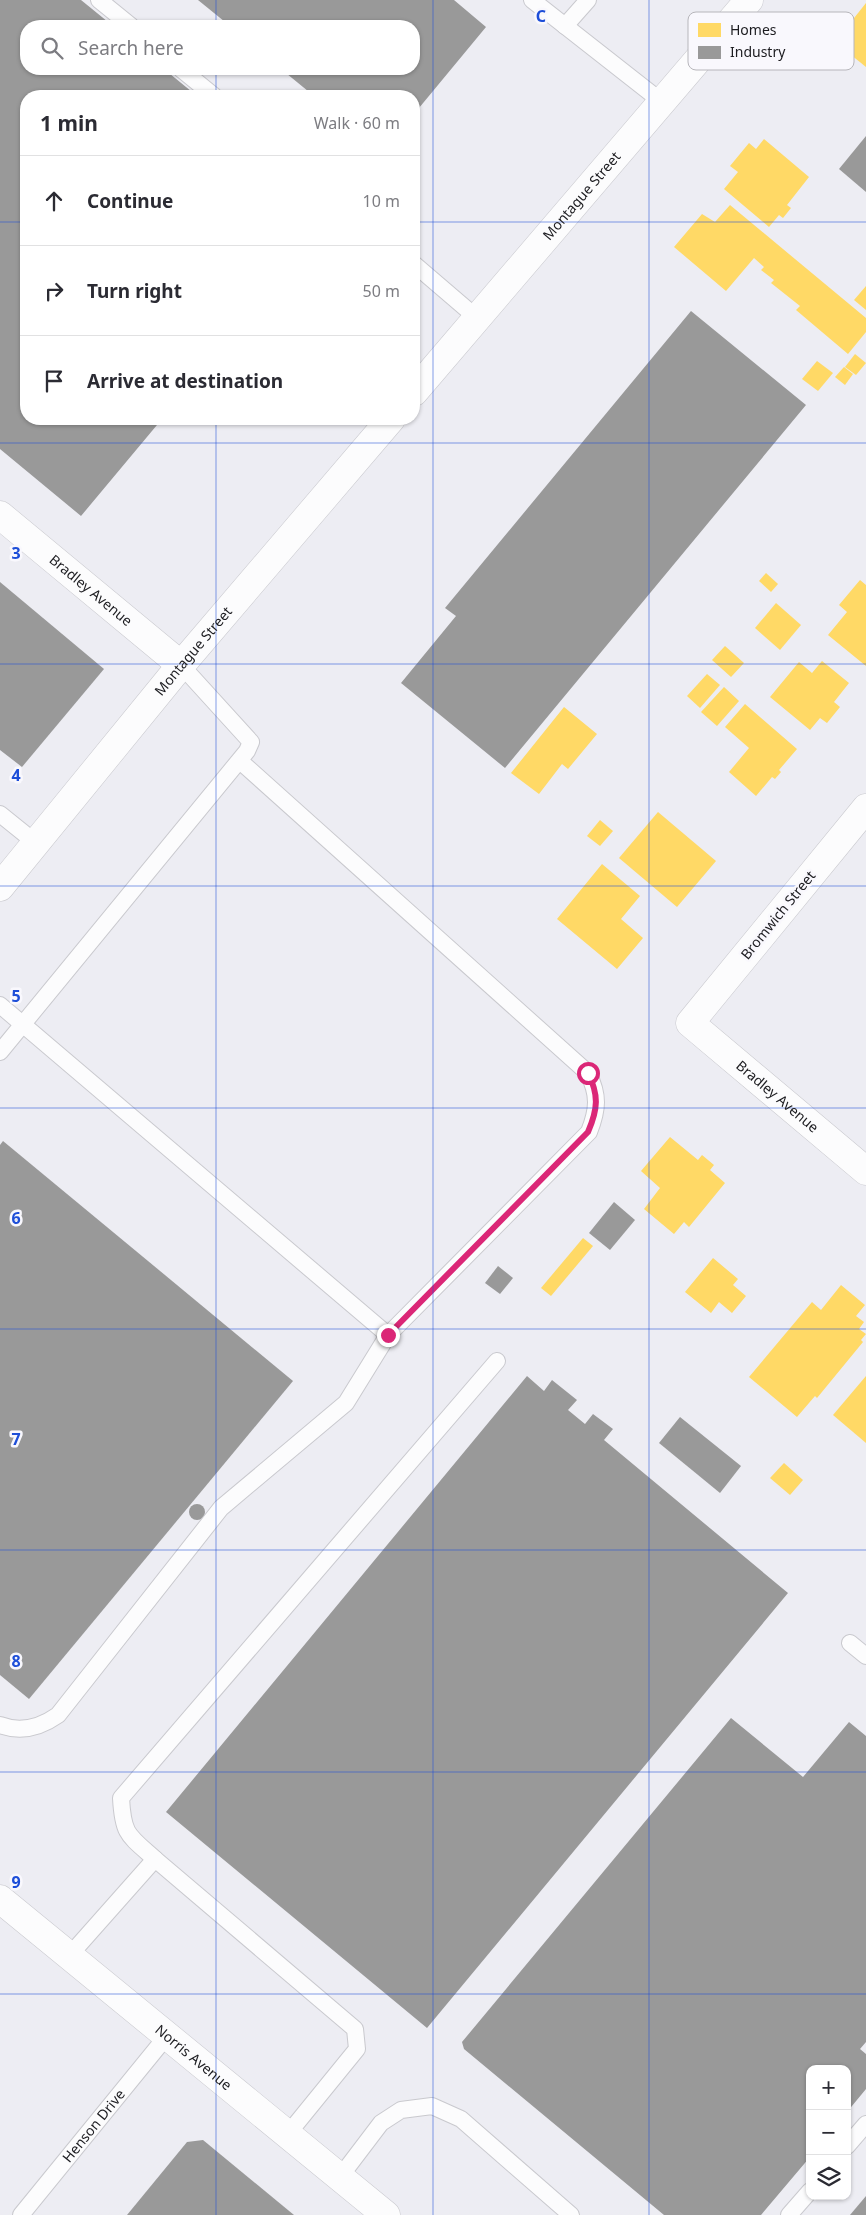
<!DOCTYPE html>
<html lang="en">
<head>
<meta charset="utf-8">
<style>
	:root { --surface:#fff; --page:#f2f2f3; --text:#2b2b33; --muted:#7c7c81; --line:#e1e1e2 }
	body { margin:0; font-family:"Noto Sans",sans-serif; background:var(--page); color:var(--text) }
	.controls { position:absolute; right:15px; bottom:15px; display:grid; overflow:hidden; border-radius:10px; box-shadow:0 1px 4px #0004 }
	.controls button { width:45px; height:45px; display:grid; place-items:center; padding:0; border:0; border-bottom:1px solid var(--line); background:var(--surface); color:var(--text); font:25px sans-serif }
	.stop { position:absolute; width:15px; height:15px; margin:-11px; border:4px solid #db2777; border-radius:50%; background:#fff }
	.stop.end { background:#db2777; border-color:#fff; box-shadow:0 1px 5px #0008 }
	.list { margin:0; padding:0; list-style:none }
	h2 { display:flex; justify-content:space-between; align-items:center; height:65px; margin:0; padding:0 20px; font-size:21px }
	h2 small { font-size:16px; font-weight:400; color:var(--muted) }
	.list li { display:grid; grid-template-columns:32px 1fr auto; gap:15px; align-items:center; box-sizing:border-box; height:90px; padding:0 20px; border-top:1px solid var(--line) }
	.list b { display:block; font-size:19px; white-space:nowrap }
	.list em { font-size:16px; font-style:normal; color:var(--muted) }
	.icon { flex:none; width:28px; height:28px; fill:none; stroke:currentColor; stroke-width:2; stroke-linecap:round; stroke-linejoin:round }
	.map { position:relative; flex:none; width:866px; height:2215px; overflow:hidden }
	.search { position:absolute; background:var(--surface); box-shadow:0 1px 4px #0004; left:20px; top:20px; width:400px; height:55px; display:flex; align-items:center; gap:12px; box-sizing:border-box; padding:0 18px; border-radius:20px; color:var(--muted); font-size:19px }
	.panel { position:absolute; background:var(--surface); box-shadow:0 1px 4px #0004; left:20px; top:90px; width:400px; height:335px; border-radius:20px }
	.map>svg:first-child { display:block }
	.homes { fill:#ffd966 }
	.industry { fill:#999 }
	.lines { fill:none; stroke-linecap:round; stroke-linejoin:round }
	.lane-casing { stroke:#c9c9ce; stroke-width:18 }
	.street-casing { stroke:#c9c9ce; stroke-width:29 }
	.lane { stroke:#fcfcfd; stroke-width:16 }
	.street { stroke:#fcfcfd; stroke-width:28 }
	.route { stroke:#db2777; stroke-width:6 }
	.grid { fill:none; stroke:#1d4ed8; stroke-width:1; stroke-opacity:0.55 }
	.labels { text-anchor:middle; stroke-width:5; stroke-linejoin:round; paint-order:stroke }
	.street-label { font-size:14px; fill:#1c1c20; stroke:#f9f8fd }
	.key { fill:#f9f8fd; stroke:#b7b6bb; stroke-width:1 }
	.key-label { font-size:14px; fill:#1c1c20 }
	.grid-label { font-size:16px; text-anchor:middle; font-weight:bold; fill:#1d4ed8; stroke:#f9f8fd; stroke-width:5; stroke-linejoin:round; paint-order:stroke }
</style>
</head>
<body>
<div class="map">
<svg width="866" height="2215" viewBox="0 0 866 2215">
	<rect width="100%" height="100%" fill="#ededf3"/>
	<g class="homes">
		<polygon points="866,3 866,67 835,42"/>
		<polygon points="764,139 809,177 787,205 791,208 783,218 779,215 769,227 724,189 738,172 730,166 749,143 756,149"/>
		<polygon points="730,205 866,318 866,332 848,354 796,310 800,306 771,283 774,280 761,270 764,267 754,258 726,291 674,247 702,214 715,222"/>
		<polygon points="866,286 866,310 854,300"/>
		<polygon points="855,354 866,363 856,375 845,367"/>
		<polygon points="817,361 833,373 818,391 802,379"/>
		<polygon points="844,367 853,374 845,385 835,377"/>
		<polygon points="766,573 778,584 771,592 759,581"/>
		<polygon points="860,580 866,585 866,666 828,635 847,612 839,605"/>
		<polygon points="776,603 801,625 780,650 755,628"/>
		<polygon points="725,646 744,663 731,677 712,660"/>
		<polygon points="822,661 849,683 834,702 840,707 827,723 820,718 810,730 770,697 799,662 812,673"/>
		<polygon points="707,674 720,685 700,708 687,696"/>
		<polygon points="724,687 739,701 717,726 701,712"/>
		<polygon points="745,704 797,749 779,770 781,772 775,779 772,777 756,796 729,772 749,748 725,727"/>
		<polygon points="564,707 597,734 568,769 562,764 539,794 511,773"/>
		<polygon points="658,812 716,861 677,907 619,858"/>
		<polygon points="600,820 613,831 600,846 587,836"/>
		<polygon points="602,864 640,896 621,919 643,938 617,969 557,919"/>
		<polygon points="670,1137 698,1160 702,1155 714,1165 710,1170 725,1183 689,1227 684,1222 674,1234 644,1209 660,1188 641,1171"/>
		<polygon points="583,1238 593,1246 551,1296 541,1288"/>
		<polygon points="713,1258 738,1279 733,1285 746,1296 732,1313 719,1302 711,1313 685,1292"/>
		<polygon points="841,1285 865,1305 856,1316 864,1322 859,1329 866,1334 861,1340 863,1342 817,1398 815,1396 797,1417 749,1377 812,1302 821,1310"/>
		<polygon points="866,1376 866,1443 833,1415"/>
		<polygon points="784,1463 803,1480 790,1495 770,1478"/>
	</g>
	<g class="industry">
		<polygon points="0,0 81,0 113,26 26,26 26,69 164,69 197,96 26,96 26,419 162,419 81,516 0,449"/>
		<polygon points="198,0 454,0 486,27 414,114 414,96 314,96 281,69 414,69 414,26 230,26"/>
		<polygon points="866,136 866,192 839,169"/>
		<polygon points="691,311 806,405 505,768 401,683 456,616 445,608"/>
		<polygon points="0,582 104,669 22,767 0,750"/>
		<polygon points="3,1141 293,1381 29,1699 0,1675 0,1145"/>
		<polygon points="614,1202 635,1220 610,1250 589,1233"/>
		<polygon points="498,1266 513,1278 500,1294 485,1283"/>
		<polygon points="527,1376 544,1391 552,1380 577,1400 568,1410 585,1424 593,1414 613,1429 604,1440 788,1593 427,2028 166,1812"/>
		<polygon points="680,1417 741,1466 720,1493 659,1443"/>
		<circle cx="197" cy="1512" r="8"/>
		<polygon points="731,1718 803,1777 849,1722 866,1736 866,2042 860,2049 866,2054 866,2089 847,2112 847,2069 810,2069 810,2157 761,2215 664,2215 464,2049 462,2042"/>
		<polygon points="203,2140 294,2215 127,2215 187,2142"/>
		<polygon points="866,2196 866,2215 850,2215"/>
	</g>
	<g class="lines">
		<defs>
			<g id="lane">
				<polyline points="99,0 131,26"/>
				<polyline points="532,0 662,102"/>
				<polyline points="565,26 588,0"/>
				<polyline points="181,69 214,96"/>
				<polyline points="414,264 477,318"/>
				<path d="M240,761L588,1073C599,1095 598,1109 589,1132L388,1335"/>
				<polyline points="0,814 36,843"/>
				<path d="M0,1005L388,1335L346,1403L221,1508L58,1715C41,1727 21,1733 0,1725"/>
				<polyline points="0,1052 247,751 251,742 181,665"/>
				<polyline points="850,1643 866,1656"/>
				<path d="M155,1859C128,1835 123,1835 121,1798L497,1361"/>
				<polyline points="69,1956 155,1859 355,2029 357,2049 287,2135"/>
				<polyline points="847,2146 866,2124"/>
				<polyline points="340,2177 381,2123 401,2110 432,2106 461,2119 571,2215"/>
				<path id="s1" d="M21,2215L166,2037"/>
				<polyline points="789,2215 810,2191"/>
			</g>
			<g id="street">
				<path id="s2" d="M414,392L749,0"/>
				<path id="s3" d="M0,515L181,665"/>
				<path id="s4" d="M866,808L690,1023L866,1171"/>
				<path id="s5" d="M0,887L181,665L391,419"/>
				<path id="s6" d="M0,1899L386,2215"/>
			</g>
		</defs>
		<use href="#lane" class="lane-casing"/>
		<use href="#street" class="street-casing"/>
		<use href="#lane" class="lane"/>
		<use href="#street" class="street"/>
	</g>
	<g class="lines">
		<path class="route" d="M388,1335L588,1132C598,1109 599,1095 588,1073"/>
	</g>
	<path class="grid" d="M216,0V26M433,0V2215M649,0V2215M216,69V96M0,222H26M414,222H866M216,419V2215M0,443H866M0,664H866M0,886H866M0,1108H866M0,1329H866M0,1550H866M0,1772H866M0,1994H866"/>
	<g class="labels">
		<g class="street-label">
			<text dy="5" stroke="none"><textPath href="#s2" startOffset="258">Montague Street</textPath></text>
			<text dy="5" stroke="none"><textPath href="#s3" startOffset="118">Bradley Avenue</textPath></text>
			<text dy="5" stroke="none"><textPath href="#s5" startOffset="305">Montague Street</textPath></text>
			<text transform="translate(778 915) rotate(-51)" y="5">Bromwich Street</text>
			<text dy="5" stroke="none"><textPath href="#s4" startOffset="392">Bradley Avenue</textPath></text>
			<text dy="5" stroke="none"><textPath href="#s6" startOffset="250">Norris Avenue</textPath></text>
			<text dy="5" stroke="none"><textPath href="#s1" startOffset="115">Henson Drive</textPath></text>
		</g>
	</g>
	<rect x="688" y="12" width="166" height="58" rx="8" class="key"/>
	<rect x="698" y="23" width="23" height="14" fill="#ffd966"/>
	<rect x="698" y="46" width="23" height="13" fill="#999"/>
	<g class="key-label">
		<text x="730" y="35">Homes</text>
		<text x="730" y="57">Industry</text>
	</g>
	<g class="grid-label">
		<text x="541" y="22">C</text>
		<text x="16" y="559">3</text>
		<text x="16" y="781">4</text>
		<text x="16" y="1002">5</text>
		<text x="16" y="1224">6</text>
		<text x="16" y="1445">7</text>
		<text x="16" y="1667">8</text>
		<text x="16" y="1888">9</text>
	</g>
</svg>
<div class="controls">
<button>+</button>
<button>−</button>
<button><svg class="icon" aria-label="layers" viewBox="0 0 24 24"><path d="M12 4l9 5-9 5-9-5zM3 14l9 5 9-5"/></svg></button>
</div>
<div class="stop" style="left:588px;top:1073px"></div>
<div class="stop end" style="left:388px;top:1335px"></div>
<div class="search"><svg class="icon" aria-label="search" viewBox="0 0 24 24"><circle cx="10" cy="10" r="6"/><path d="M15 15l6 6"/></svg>Search here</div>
<section class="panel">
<h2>1 min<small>Walk · 60 m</small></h2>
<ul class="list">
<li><svg class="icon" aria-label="ahead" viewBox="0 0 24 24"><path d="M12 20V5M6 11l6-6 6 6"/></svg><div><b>Continue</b></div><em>10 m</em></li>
<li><svg class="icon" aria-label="right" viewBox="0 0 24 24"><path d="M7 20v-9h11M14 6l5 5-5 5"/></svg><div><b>Turn right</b></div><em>50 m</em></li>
<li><svg class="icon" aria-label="arrive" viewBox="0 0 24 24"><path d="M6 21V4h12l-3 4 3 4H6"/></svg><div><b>Arrive at destination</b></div></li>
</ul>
</section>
</div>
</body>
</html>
